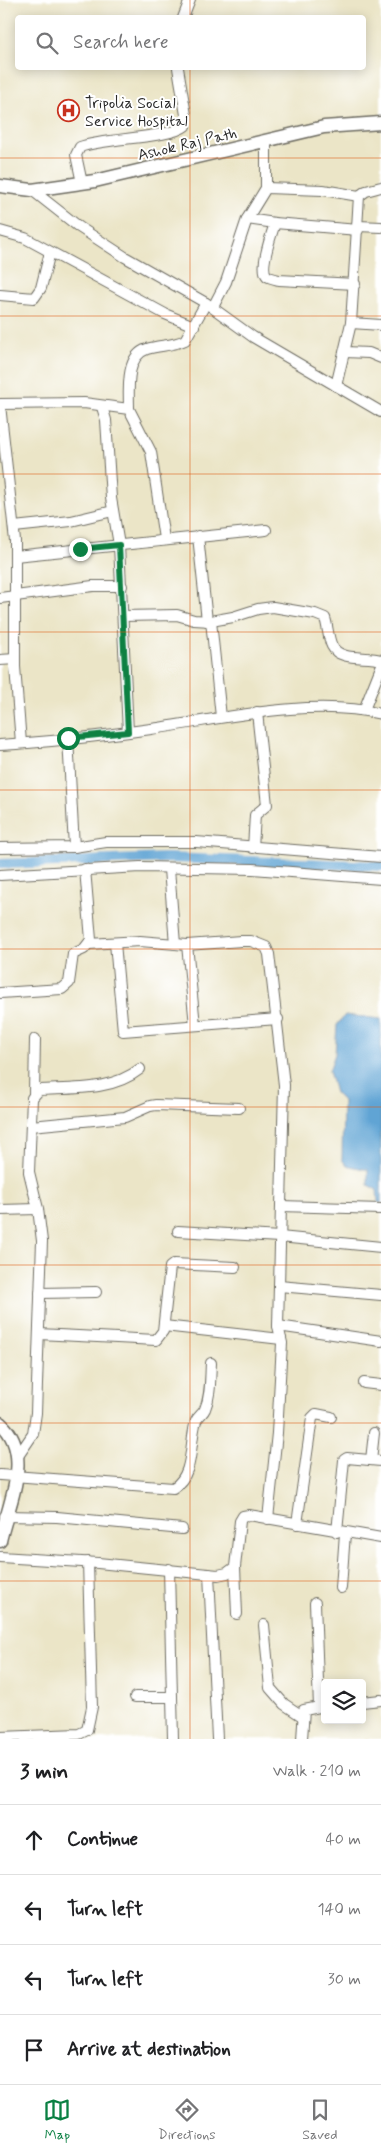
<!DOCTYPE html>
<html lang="en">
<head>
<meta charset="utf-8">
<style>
	:root { --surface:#fff; --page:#f6f6f6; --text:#202124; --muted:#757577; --line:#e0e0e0; --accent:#0b8043 }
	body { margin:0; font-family:Mynerve,sans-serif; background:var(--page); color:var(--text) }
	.controls { position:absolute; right:15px; bottom:15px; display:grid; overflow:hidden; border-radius:5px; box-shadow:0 2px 12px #0003 }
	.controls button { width:45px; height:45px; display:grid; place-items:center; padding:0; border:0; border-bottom:1px solid var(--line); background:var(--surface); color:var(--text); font:25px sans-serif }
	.stop { position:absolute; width:15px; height:15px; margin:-11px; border:4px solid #0b8043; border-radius:50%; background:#fff }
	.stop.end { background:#0b8043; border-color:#fff; box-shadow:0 1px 5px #0008 }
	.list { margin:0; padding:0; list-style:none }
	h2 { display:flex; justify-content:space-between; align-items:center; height:65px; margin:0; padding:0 20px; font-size:21px }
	h2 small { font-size:16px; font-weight:400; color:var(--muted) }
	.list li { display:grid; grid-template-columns:32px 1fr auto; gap:15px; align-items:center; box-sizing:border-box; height:70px; padding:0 20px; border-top:1px solid var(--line) }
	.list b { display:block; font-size:19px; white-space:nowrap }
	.list em { font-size:16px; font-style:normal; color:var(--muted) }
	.icon { flex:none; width:28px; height:28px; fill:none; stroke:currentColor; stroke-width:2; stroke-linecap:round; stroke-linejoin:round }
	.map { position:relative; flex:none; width:381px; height:1739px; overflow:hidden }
	.search { position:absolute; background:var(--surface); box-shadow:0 2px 12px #0003; left:15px; right:15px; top:15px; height:55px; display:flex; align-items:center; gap:12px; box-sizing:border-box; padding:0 18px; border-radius:5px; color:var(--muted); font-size:19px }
	.sheet { height:345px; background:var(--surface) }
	nav { display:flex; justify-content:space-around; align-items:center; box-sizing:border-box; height:70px; border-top:1px solid var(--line); background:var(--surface); font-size:14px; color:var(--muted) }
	nav a { display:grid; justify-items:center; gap:2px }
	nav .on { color:var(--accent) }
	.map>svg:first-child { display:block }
	.water { fill:#60a4d4; stroke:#466880 }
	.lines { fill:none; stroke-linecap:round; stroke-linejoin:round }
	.canal { stroke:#60a4d4; stroke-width:10 }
	.minor-casing { stroke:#6e6c62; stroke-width:12 }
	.major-casing { stroke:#6e6c62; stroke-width:15 }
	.minor { stroke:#fff; stroke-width:10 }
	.major { stroke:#fff; stroke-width:12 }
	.route { stroke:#0b8043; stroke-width:6 }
	.grid { fill:none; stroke:#df570e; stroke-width:1; stroke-opacity:0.55 }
	.labels { text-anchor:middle; stroke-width:4; stroke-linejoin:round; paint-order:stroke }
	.poi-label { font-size:16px; fill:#2b2b2b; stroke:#fff; text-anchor:start }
	.street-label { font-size:16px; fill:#2b2b2b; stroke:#fff }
</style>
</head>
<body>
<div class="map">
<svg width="381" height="1739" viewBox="0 0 381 1739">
	<rect width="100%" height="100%" fill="#fff"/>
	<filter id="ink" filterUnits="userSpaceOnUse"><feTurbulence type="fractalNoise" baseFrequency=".02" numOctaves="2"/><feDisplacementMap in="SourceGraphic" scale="10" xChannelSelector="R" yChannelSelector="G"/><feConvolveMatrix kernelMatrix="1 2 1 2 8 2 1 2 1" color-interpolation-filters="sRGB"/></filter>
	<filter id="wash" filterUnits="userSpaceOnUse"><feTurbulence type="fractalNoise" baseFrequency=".0096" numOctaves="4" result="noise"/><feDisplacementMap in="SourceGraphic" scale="20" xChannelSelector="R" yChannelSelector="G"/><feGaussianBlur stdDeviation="1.12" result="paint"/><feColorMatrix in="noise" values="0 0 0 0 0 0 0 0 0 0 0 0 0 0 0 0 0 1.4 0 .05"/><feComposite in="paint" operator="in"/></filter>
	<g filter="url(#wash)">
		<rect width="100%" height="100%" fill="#ebe5c7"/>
		<polygon class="water" points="345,1015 381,1019 381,1203 378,1203 377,1190 368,1185 368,1170 346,1165 342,1159 343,1101 335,1093 329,1071 335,1054 337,1025"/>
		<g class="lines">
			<polyline class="canal" points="0,864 168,858 381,866"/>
		</g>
	</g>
	<g filter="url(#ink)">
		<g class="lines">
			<defs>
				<g id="minor">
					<polyline points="183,18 190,0"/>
					<path d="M82,183L76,155L80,147C104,138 171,138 185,126L186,115L178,68"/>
					<polyline points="266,188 323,190 359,196"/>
					<polyline points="32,190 79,227 125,257 206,303 253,337 381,412"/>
					<polyline points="247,219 275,223 358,230"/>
					<path d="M275,223C272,233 259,268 267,276C270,278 275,279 279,280L355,284"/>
					<polyline points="358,226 381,227"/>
					<polyline points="0,231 25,238 165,314 194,326"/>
					<polyline points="0,295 34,298 41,288 50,252"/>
					<polyline points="213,307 226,282 247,219 266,188 266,142"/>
					<polyline points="351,323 381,325"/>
					<polyline points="345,352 369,353 381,358"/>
					<polyline points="336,386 351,323 359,196 366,191 381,187"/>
					<polyline points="0,404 84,403 129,409 151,452 164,539"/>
					<polyline points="0,405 15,541 15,667 21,743"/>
					<polyline points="102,407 106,420 111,498 119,545 128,732"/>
					<path d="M129,409C129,391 125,356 147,349C160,345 173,346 185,340L206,303"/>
					<polyline points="14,527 71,521 113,511"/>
					<polyline points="198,536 207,621"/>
					<polyline points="15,556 266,530"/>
					<polyline points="0,598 93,586 122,586"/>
					<path d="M123,616L177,615L194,620L211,621L233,617L258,609L273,607L315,614L325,618C328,627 328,638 332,646C340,662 367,655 381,660"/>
					<polyline points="211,621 221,717"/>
					<polyline points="0,660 15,659"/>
					<polyline points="364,710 381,667"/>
					<polyline points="68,738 74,847"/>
					<path d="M0,745C50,742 101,736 151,729C221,719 312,697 381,714"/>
					<polyline points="0,848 74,847 106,842 196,842 381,857"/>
					<polyline points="253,848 255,815 267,805 257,712"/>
					<polyline points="169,869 175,944"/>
					<polyline points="0,875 140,867 253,869 381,879"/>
					<polyline points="115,943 123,1031 278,1019"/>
					<polyline points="89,944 140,941 187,945 241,941 251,941 266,947 269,954 284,1085 278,1326 282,1343 277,1433 268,1519"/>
					<polyline points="187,945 195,1025"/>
					<polyline points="0,993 62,989 69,983 73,954 84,949 91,940 85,869"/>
					<polyline points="34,1094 35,1039"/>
					<polyline points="31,1126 125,1117 150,1106 156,1105 239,1108"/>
					<polyline points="281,1206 381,1209"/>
					<polyline points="0,1210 38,1209"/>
					<polyline points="178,1231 280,1237 381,1247"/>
					<polyline points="279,1286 381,1295"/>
					<polyline points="40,1293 96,1292"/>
					<polyline points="164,1326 281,1339"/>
					<polyline points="278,1326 381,1341"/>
					<polyline points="39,1334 156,1340 163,1331 170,1267 174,1264 235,1267"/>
					<polyline points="364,1383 381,1385"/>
					<path d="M18,1456L33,1434L36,1413L42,1241L38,1209L29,1172L32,1098L39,1090C73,1088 112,1091 140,1069"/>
					<polyline points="371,1460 374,1433"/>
					<path d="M0,1475L173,1488C195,1475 189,1443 196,1421C198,1416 203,1414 205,1409C211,1395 210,1379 211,1363"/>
					<polyline points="5,1516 57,1517 182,1529"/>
					<polyline points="297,1524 312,1418 316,1414 331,1417"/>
					<polyline points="337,1532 344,1460 347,1458 381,1461"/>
					<polyline points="0,1557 98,1563 218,1575 227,1573 235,1567 240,1521 243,1516 249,1515 381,1538"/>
					<polyline points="235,1567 237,1614"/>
					<polyline points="169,1569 173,1739"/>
					<polyline points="209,1574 217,1739"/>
					<polyline points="341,1588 345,1533"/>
					<polyline points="315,1603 319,1707"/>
					<polyline points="264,1625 270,1688 284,1704 302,1716"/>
					<polyline points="135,1697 172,1697"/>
					<polyline points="362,1702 381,1700"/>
					<polyline points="0,1737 79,1734 87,1730 92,1707 88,1562"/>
					<polyline points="302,1739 304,1710 325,1706"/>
				</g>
				<g id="major">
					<polyline points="0,186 32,190 95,181 324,127 381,123"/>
					<path d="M0,1423C35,1453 8,1504 0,1541"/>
				</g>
			</defs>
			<use href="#minor" class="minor-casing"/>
			<use href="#major" class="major-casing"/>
			<use href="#minor" class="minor"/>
			<use href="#major" class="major"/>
		</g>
	</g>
	<g class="lines" filter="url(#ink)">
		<polyline class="route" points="68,738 128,732 119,545 80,549"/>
	</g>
	<path class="grid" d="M190,0V18M190,68V1739M0,158H381M0,316H381M0,474H381M0,632H381M0,790H381M0,949H381M0,1107H381M0,1265H381M0,1423H381M0,1581H381"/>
	<defs>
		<symbol id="hospital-ring" viewBox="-11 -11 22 22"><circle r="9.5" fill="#fff" stroke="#c8321e" stroke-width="1.5"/><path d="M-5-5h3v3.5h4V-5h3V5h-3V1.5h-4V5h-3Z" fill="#c8321e"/></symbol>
	</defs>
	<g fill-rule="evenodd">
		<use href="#hospital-ring" x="56" y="98" width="25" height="25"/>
	</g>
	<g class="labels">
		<g class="poi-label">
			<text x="85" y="108">Tripolia Social<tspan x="85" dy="18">Service Hospital</tspan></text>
		</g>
		<g class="street-label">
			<text transform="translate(187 143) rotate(-13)" y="6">Ashok Raj Path</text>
		</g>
	</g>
</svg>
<div class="controls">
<button><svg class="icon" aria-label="layers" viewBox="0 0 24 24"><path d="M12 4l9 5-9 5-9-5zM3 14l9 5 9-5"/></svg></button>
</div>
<div class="stop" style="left:68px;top:738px"></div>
<div class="stop end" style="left:80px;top:549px"></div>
<div class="search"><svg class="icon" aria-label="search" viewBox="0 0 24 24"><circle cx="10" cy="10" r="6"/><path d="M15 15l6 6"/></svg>Search here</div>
</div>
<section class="sheet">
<h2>3 min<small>Walk · 210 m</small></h2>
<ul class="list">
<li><svg class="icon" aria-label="ahead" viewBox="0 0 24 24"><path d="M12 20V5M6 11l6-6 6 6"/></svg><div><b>Continue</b></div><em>40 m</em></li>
<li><svg class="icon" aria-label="left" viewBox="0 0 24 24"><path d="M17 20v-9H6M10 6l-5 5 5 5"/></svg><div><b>Turn left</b></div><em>140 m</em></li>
<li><svg class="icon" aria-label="left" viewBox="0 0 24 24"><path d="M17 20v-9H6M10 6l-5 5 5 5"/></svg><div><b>Turn left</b></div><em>30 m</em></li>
<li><svg class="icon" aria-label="arrive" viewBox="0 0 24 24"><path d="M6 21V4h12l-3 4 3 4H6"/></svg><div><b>Arrive at destination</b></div></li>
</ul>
</section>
<nav>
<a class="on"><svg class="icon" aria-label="map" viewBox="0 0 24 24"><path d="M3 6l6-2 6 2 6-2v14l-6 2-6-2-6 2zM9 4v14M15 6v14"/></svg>Map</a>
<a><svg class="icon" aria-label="directions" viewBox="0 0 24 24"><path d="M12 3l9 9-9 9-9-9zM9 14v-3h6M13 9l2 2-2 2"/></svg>Directions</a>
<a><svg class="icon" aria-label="saved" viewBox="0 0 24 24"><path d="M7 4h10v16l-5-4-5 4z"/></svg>Saved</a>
</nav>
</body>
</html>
